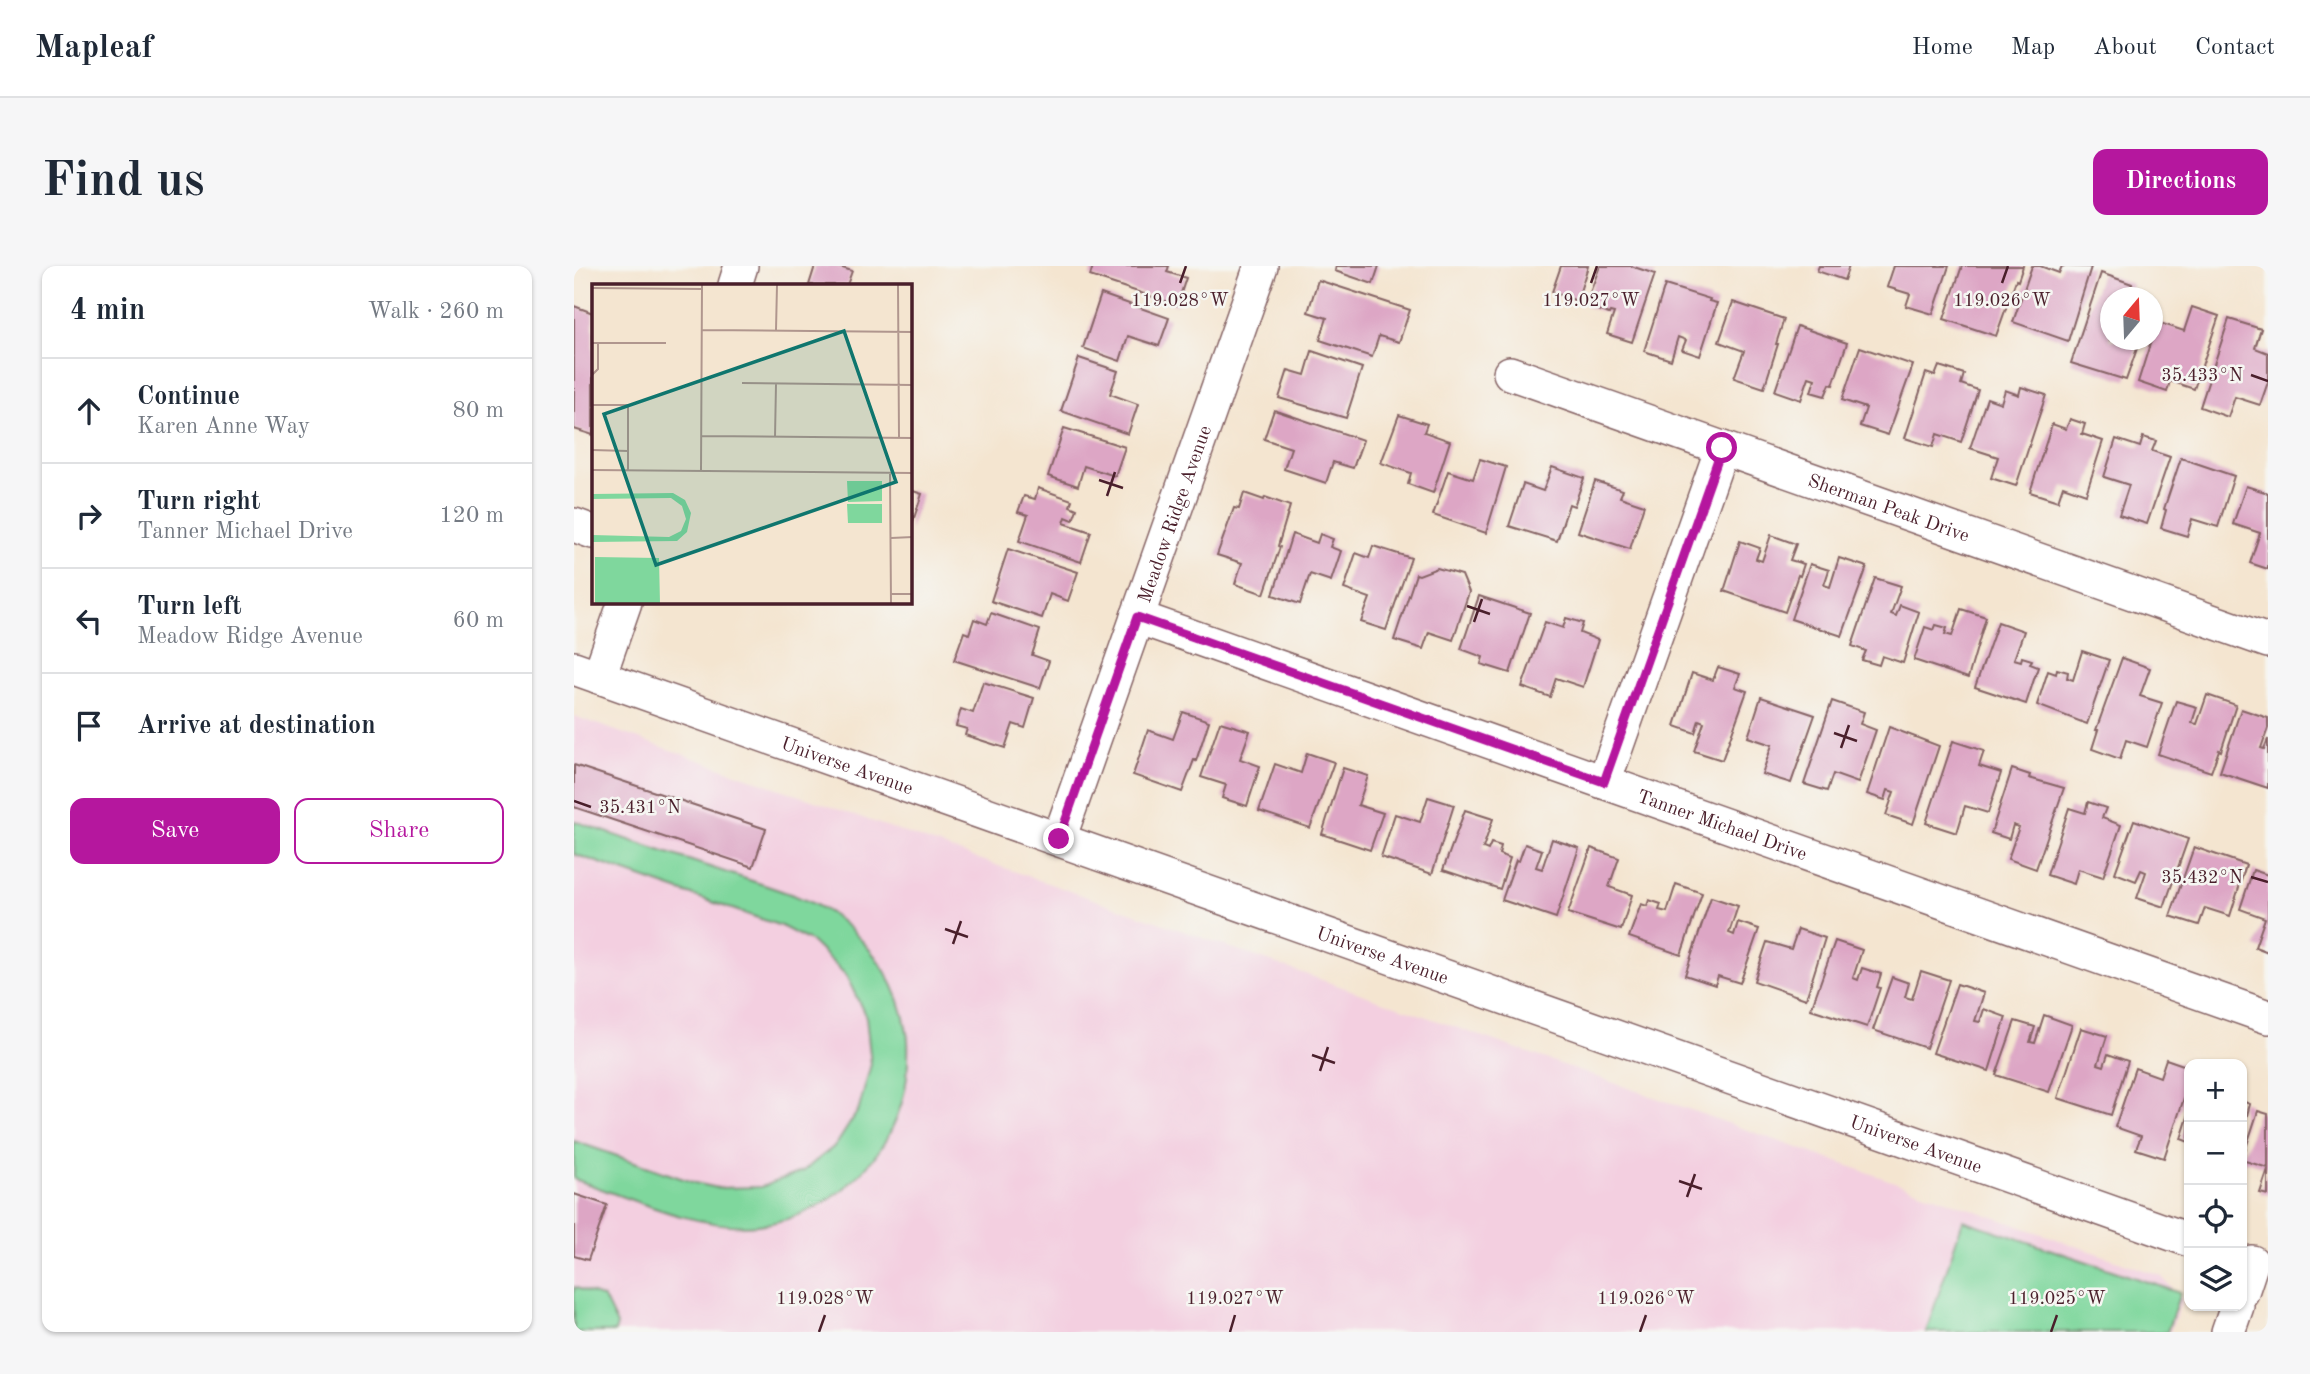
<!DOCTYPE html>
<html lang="en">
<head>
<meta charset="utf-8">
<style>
	:root { --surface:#fff; --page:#f6f6f7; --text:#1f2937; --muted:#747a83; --line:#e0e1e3; --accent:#b5179e }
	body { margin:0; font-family:"Old Standard TT",serif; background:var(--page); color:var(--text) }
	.controls { position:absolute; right:21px; bottom:21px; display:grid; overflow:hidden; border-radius:14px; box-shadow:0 2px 5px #0004 }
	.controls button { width:63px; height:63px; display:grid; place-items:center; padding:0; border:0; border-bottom:2px solid var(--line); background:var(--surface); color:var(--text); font:35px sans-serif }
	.compass { position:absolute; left:1526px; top:21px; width:63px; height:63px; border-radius:50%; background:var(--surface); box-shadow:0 2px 5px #0004; rotate:19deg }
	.stop { position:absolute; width:21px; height:21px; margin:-16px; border:5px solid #b5179e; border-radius:50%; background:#fff }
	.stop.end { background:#b5179e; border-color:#fff; box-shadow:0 2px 7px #0008 }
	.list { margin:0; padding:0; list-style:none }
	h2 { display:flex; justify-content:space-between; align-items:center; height:91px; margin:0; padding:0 28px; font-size:30px }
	h2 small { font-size:23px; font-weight:400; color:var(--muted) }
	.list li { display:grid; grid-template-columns:46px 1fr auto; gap:21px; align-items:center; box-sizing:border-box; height:105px; padding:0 28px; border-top:2px solid var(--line) }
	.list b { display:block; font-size:26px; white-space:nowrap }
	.list p { margin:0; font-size:23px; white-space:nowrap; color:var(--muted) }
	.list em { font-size:23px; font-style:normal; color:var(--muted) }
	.actions { display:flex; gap:14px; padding:21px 28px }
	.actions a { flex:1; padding:16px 0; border:2px solid var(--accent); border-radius:14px; text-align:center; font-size:24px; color:var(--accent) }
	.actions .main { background:var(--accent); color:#fff }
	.icon { flex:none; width:38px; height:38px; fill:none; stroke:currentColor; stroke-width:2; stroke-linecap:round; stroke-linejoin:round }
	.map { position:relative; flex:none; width:1694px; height:1066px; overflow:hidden; border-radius:14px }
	header { display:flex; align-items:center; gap:42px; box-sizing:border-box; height:98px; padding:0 35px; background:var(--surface); border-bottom:2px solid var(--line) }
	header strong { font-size:33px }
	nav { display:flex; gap:38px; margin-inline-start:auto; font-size:24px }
	.intro { display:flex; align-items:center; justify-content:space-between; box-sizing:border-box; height:168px; padding:0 42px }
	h1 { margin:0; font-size:49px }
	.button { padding:18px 32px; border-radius:14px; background:var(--accent); color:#fff; font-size:24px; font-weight:700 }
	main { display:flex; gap:42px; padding:0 42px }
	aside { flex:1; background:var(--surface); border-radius:14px; box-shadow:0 2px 5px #0004 }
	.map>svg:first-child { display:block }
	.built { fill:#f3cfe0 }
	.green { fill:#7fd79d; stroke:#647b64; stroke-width:2 }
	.building { fill:#dda6c5 }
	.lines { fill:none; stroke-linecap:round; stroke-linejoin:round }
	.minor-casing { stroke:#866465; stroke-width:36 }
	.minor { stroke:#fff; stroke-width:33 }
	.route { stroke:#b5179e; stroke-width:9 }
	.ticks { fill:none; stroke:#4a1f2b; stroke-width:2.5 }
	.labels { text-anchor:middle; stroke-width:5; stroke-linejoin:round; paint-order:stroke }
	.street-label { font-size:19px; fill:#4a1f2b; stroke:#f6f6f2 }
	.inset-road { fill:none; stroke:#b0968e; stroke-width:2 }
	.view { fill:#0f766e; fill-opacity:0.15; stroke:#0f766e; stroke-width:3.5 }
	.inset-edge { fill:none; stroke:#4a1f2b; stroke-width:3.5 }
	.ticks-label { font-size:18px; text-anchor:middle; fill:#4a1f2b; stroke:#f6f6f2; stroke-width:5; stroke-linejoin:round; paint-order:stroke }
</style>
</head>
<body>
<header>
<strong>Mapleaf</strong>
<nav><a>Home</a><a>Map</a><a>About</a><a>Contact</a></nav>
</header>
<div class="intro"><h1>Find us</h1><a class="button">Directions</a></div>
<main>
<aside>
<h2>4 min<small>Walk · 260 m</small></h2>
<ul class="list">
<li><svg class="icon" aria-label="ahead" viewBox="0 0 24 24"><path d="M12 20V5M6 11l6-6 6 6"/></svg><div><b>Continue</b><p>Karen Anne Way</p></div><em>80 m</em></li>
<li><svg class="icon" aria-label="right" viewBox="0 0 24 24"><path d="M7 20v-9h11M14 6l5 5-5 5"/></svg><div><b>Turn right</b><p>Tanner Michael Drive</p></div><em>120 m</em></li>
<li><svg class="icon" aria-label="left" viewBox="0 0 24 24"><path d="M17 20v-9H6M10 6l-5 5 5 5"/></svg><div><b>Turn left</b><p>Meadow Ridge Avenue</p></div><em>60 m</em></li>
<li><svg class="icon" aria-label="arrive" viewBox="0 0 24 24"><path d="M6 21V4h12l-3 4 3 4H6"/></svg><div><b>Arrive at destination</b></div></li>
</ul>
<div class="actions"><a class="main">Save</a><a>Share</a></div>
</aside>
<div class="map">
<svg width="1694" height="1066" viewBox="0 0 1694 1066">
	<rect width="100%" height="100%" fill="#f6f6f2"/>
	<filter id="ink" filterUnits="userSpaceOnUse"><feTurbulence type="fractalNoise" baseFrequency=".0143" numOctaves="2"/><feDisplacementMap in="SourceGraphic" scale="14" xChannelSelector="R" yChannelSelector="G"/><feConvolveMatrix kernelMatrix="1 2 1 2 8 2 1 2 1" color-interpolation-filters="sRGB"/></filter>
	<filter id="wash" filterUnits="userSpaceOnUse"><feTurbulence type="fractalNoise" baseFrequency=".00686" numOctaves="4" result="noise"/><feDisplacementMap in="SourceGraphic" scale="28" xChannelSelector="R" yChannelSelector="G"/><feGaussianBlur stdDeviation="1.57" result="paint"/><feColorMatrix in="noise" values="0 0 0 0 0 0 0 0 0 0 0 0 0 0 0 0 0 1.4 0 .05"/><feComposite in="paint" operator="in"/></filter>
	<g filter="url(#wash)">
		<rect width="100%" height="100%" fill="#f4e5d0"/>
		<polygon class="built" points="0,450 1587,1010 1608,1033 1596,1066 0,1066"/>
		<g class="green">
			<path d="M0,555C55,574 111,593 166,611C195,621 239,633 263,652C300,681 326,720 333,767C335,775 334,785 334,794C334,876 266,950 184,959C126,965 55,932 0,913V875L121,917L144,922L187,921L229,905L262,879L285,843L297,798L292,751L272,709L238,676L207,660L0,588Z"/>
			<polygon points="1389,954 1606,1027 1593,1066 1352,1066"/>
			<polygon points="0,1021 30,1032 43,1059 41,1066 0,1066"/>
		</g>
		<g id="blocks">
			<g class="building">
				<polygon points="241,0 262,0 278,5 273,19 235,19"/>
				<polygon points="519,0 595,0 593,6 612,12 603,39 516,10"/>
				<polygon points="762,0 805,0 799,18 761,5"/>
				<polygon points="987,0 1014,0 1003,35 978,26"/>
				<polygon points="1026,0 1057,0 1081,8 1058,76 1033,68 1040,47 1036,46 1035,48 1011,40"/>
				<polygon points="1245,0 1275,0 1270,14 1243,5"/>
				<polygon points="1320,0 1375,0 1359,48 1332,40 1336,28 1313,21"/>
				<polygon points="1388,0 1449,0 1444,15 1442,14 1422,70 1370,53"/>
				<polygon points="1458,0 1466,0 1485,7 1488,0 1517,1 1494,75 1439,56"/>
				<polygon points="1527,7 1558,18 1554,32 1536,32 1536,74 1566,74 1552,114 1497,97"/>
				<polygon points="744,14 836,44 825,76 805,70 798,91 746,74 753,52 734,46"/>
				<polygon points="1091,19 1136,33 1135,35 1143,37 1126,90 1108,84 1112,74 1104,71 1097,94 1070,85"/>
				<polygon points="527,28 595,52 585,80 554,70 546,95 509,82"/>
				<polygon points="1159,36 1210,53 1202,78 1204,78 1190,122 1160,112 1170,85 1145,76"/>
				<polygon points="0,40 19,47 19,169 0,163"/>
				<polygon points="1618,41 1645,50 1620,123 1596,115 1593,126 1564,116 1583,56 1610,65"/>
				<polygon points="1655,53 1687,63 1681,82 1694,87 1694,116 1686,139 1661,131 1654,151 1626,141"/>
				<polygon points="1223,60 1273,77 1259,119 1256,118 1251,130 1237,126 1241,113 1235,111 1227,134 1201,125"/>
				<polygon points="1286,81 1339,99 1314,169 1286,160 1292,142 1268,134"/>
				<polygon points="738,85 788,102 772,152 705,132 714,104 731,109"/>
				<polygon points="505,92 544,105 536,128 564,138 554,168 487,145"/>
				<polygon points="1365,100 1390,108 1387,118 1404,124 1387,176 1363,168 1359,181 1331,172 1352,107 1361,110"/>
				<polygon points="1447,121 1472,129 1442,220 1417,212 1424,191 1396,182 1413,132 1427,137 1431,124 1445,129"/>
				<polygon points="700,144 789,174 779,202 759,196 752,217 710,203 717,182 690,173"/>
				<polygon points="825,149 853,158 850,166 876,175 859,227 834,218 837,207 807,197"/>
				<polygon points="1496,153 1511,158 1508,168 1529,175 1512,228 1489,220 1484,235 1456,226 1478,158 1492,163"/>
				<polygon points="490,162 551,181 541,210 510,200 504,220 474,210"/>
				<polygon points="1569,171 1582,175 1578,185 1596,191 1573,258 1545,249 1555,219 1530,211 1542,173 1566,181"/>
				<polygon points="1607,192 1660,210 1644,261 1618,253 1613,270 1587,262 1592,244 1590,243"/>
				<polygon points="906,193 932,201 912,267 859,249 874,205 899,213"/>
				<polygon points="978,201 1010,212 1000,240 995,238 983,275 935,260 949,218 969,225"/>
				<polygon points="1021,215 1049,224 1046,231 1070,239 1056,283 1004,266"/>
				<polygon points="1672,220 1694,227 1694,303 1676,297 1686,267 1659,258"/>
				<polygon points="464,222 498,234 496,240 503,243 499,254 492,251 490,257 517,266 507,296 445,275 454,249 444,246 450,230 461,233"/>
				<polygon points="336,224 348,228 336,264"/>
				<polygon points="670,227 690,234 691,231 716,240 704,280 706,281 690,328 661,318 668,297 643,289 660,242 665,243"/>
				<polygon points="718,268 743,277 746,268 759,273 756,281 767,285 757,315 736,308 726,338 699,329"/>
				<polygon points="1197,269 1222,278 1216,294 1230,298 1226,310 1224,309 1211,346 1150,325 1166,275 1186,282 1182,293 1188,295"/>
				<polygon points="799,280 837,292 812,364 787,356 796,332 770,323 782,287 795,292"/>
				<polygon points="434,283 504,306 494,335 476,328 468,352 417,335"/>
				<polygon points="1265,292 1293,301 1268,370 1217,353 1236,298 1255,304 1250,319 1256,321"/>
				<polygon points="863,302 888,309 895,326 879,374 855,366 849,383 820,374 842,308 845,309"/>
				<polygon points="1301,312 1327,320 1317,348 1322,350 1326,339 1345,346 1329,397 1308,390 1305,399 1288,394 1292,385 1278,380"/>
				<polygon points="905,330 956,347 936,407 907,398 909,391 887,383"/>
				<polygon points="1387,343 1412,351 1394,412 1340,394 1351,361 1360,364 1362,359 1373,362 1371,368 1378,370"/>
				<polygon points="417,347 466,364 458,389 475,395 466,422 380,394 390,366 395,368 400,353 413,358"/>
				<polygon points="992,352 1009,357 1006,367 1024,374 1009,421 982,412 976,431 948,421 971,356 989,362"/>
				<polygon points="1424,356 1450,365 1440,393 1447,395 1448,391 1458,394 1456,398 1464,401 1452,438 1401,421"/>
				<polygon points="1508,385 1535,394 1513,458 1463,439 1474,405 1482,408 1483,403 1494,406 1493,412 1499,414"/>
				<polygon points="1548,392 1576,402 1566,430 1588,437 1573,481 1552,474 1546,493 1518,483 1524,464 1522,464"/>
				<polygon points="1144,401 1166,408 1161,421 1173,425 1148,494 1120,485 1130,456 1125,454 1121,467 1101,460 1118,407 1139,414"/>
				<polygon points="409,416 460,432 451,462 439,458 431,482 391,469 393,463 382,460 387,443 399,447"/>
				<polygon points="1633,429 1662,439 1647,485 1645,484 1637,506 1584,488 1602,435 1623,441 1618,457 1623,458"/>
				<polygon points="1187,431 1241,449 1217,517 1188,508 1198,479 1174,471"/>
				<polygon points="1258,435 1290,446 1286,458 1302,464 1284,517 1259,508 1253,525 1230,518"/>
				<polygon points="1667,443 1694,452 1694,462 1687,482 1690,483 1694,473 1694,522 1646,506"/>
				<polygon points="609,446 635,455 622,495 620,494 608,526 559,509 574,464 599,473"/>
				<polygon points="646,456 676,465 666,493 686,500 673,540 648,532 652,519 627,511"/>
				<polygon points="1315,461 1365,480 1339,558 1312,549 1320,526 1314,524 1311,534 1293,528"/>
				<polygon points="1379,475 1410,485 1405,500 1427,507 1414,547 1391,540 1383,567 1352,557"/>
				<polygon points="733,487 760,496 736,562 685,545 701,498 727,507"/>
				<polygon points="0,499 192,563 179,601 0,541"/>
				<polygon points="769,502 794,510 784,539 809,547 796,584 748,568"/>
				<polygon points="1438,503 1456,509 1455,512 1490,522 1462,603 1434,593 1445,561 1439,559 1435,573 1417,567"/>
				<polygon points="854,531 880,539 858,608 807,591 821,548 846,556"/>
				<polygon points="1514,536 1532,542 1528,552 1547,559 1529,611 1504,603 1500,618 1473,609 1495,542 1511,547"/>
				<polygon points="891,544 919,553 909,582 914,584 917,577 927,580 925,588 936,592 926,623 869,604"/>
				<polygon points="1560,554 1614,573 1590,641 1563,632 1572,606 1567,604 1562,615 1541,607"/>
				<polygon points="978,573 1005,582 982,652 928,634 942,594 945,595 951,578 968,584 962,601 968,603"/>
				<polygon points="1620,581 1672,599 1656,650 1631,642 1625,659 1596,650"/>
				<polygon points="1017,582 1045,592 1035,621 1058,629 1047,664 994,647"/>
				<polygon points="1679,604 1694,609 1694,686 1681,681 1691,652 1666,643"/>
				<polygon points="1102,618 1128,627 1107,689 1055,671 1067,638 1073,640 1075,634 1087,638 1085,644 1093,646"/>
				<polygon points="1137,631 1164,640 1155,667 1160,669 1164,656 1185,663 1166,717 1144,710 1141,719 1111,709"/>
				<polygon points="1224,663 1251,672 1232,733 1180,715 1193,676 1217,683"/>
				<polygon points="1261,675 1288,684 1279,712 1284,714 1288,702 1307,708 1303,721 1306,722 1293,761 1237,743"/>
				<polygon points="1347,705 1375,714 1352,782 1299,764 1318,711 1335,717 1331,731 1338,733"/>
				<polygon points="1383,718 1410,727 1401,755 1406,756 1410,743 1432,751 1415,805 1359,787"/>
				<polygon points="1470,749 1498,759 1475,826 1422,809 1441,755 1461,761 1456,776 1461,777"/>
				<polygon points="1507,762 1533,770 1524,798 1530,800 1534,788 1554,795 1537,849 1484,832"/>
				<polygon points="1592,793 1615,801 1615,817 1590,892 1562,883 1567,870 1541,861 1561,802 1586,811"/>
				<polygon points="1668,835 1676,838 1668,868"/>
				<polygon points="1684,845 1694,848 1694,902 1668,894"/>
				<polygon points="1615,848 1615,876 1607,873"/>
				<polygon points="1694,903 1694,929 1686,927"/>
				<polygon points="0,928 33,939 14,994 0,990"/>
			</g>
		</g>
	</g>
	<g filter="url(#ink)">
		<use href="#blocks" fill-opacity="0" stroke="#866465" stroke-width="2"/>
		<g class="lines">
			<defs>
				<g id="minor">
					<polyline points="161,19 167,0"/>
					<path id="s1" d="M936,107L1694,375"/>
					<polyline points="0,259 19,266"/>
					<path id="s2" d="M563,351L1694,751"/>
					<path id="s3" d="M0,402L1615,974"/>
					<polyline points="25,411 51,336"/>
					<polyline points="1030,516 1148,182"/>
					<path id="s4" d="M485,573L687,0"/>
					<polyline points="1668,1026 1678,996"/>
					<polyline points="1654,1066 1663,1040"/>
				</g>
			</defs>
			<use href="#minor" class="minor-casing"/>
			<use href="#minor" class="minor"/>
		</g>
	</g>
	<g class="lines" filter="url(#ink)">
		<polyline class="route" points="485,573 563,351 1030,516 1148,182"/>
	</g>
	<path class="ticks" d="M606,17L612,0M1017,17L1023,0M1428,17L1434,0M1677,109L1694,115M525,214L549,222M533,230L541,206M893,340L916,348M900,356L908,333M1260,467L1283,475M1267,482L1275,459M0,535L17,541M1677,611L1694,616M371,663L394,671M379,678L387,655M738,789L761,797M746,805L754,781M1105,915L1128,923M1113,931L1121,908M245,1066L251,1049M656,1066L661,1049M1066,1066L1072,1049M1477,1066L1483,1049"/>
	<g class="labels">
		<g class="street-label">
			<text dy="7" stroke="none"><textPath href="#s1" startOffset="402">Sherman Peak Drive</textPath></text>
			<text dy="7" stroke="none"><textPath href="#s4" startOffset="345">Meadow Ridge Avenue</textPath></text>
			<text dy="7" stroke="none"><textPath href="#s3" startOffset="290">Universe Avenue</textPath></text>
			<text dy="7" stroke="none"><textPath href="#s2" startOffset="621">Tanner Michael Drive</textPath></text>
			<text dy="7" stroke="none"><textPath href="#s3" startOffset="858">Universe Avenue</textPath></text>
			<text dy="7" stroke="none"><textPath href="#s3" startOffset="1424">Universe Avenue</textPath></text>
		</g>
	</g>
	<g transform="translate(18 18)">
		<rect width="320" height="320" fill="#f4e5d0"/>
		<path d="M255,197H290V217L256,218ZM81,209L93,216L99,229L95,248L85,257L0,258V251L77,253L89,247L94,235L90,222L79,214L0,215V210ZM255,220H290V239H256ZM3,273L67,274L68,320H3Z" fill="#7fd79d"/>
		<path class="inset-road" d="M306,1L307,154M0,4L110,5M110,46L321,48M184,46L185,1M0,59H74M0,91L6,85V59M150,99L321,101M0,121H36V187M109,152L321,154M183,153L184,100M0,166L36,167M0,186L321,189M109,187L110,1M298,189L299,320M299,254L321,253M299,310H321"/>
		<path class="view" d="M252,47L304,198L64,281L12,130Z"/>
		<rect width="320" height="320" class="inset-edge"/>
	</g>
	<g class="ticks-label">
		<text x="606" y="40">119.028°W</text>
		<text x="1428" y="40">119.026°W</text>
		<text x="1017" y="40">119.027°W</text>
		<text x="1628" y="115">35.433°N</text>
		<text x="66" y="547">35.431°N</text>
		<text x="1628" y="617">35.432°N</text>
		<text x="251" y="1038">119.028°W</text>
		<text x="661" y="1038">119.027°W</text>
		<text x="1072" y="1038">119.026°W</text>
		<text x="1483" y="1038">119.025°W</text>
	</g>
</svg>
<div class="controls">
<button>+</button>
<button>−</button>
<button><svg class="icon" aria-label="locate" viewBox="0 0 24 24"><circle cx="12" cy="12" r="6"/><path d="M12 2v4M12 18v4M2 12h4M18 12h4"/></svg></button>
<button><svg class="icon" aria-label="layers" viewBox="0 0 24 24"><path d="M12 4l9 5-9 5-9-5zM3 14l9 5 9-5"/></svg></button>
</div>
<svg class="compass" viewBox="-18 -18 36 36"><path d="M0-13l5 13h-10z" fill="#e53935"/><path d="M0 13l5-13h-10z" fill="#747a83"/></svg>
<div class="stop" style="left:1148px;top:182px"></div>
<div class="stop end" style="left:485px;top:573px"></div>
</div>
</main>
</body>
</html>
